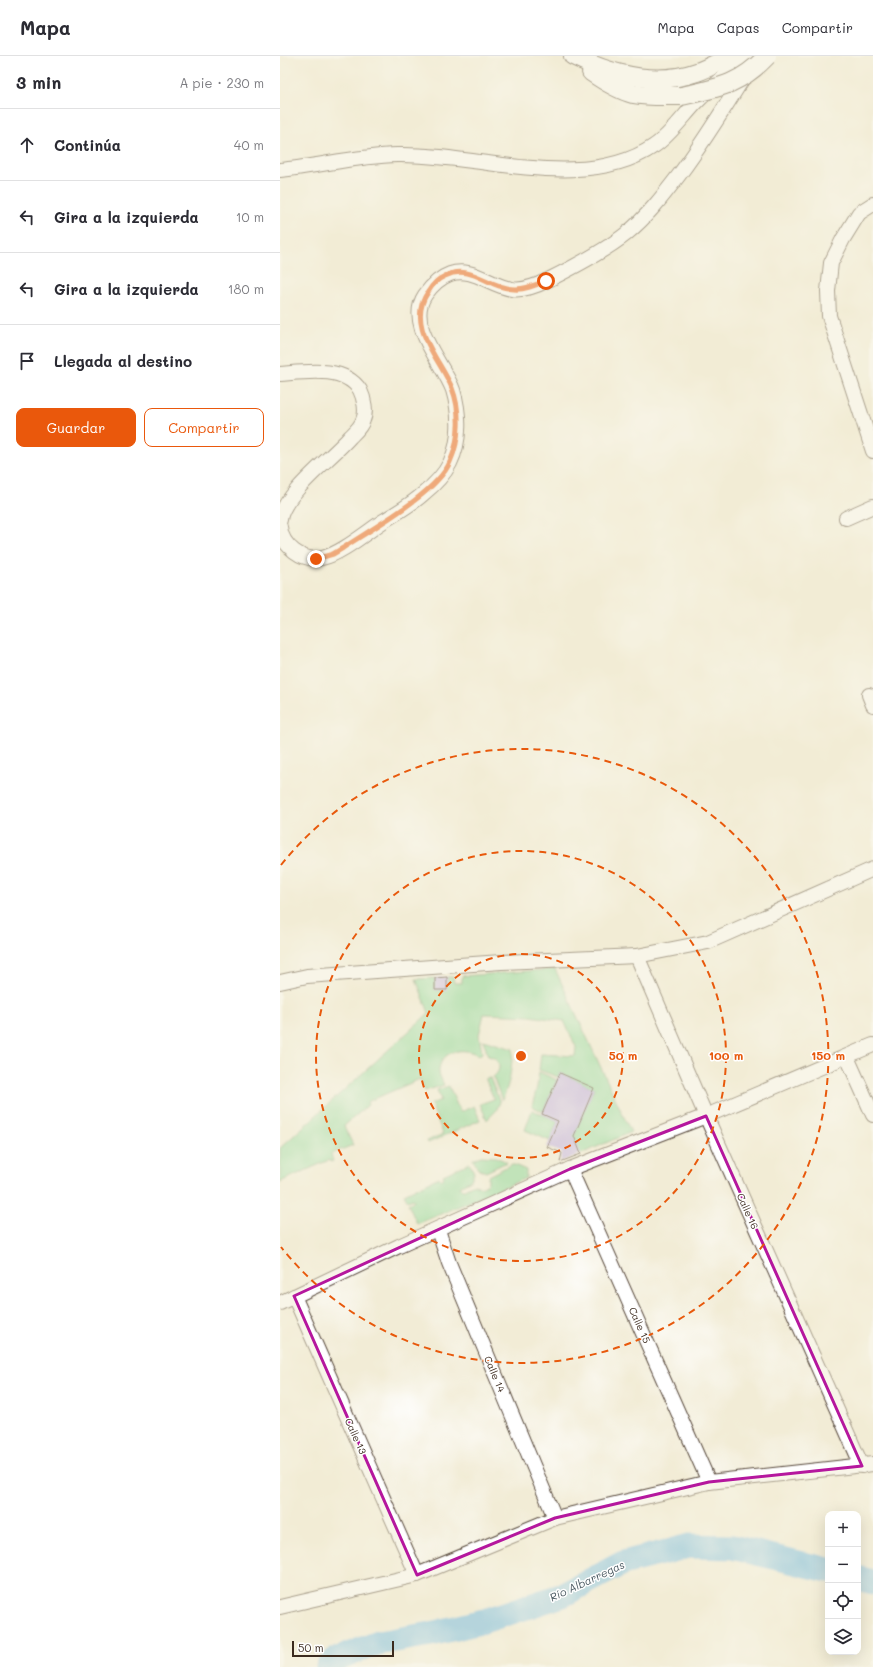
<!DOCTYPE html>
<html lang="es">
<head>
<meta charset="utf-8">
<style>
	:root { --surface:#fff; --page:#f2f2f3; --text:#2b2b33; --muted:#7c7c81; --line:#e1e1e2; --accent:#ea580c }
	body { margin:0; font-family:Mali,sans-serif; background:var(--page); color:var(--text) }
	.controls { position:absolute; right:12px; bottom:12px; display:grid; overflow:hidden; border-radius:8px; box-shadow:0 4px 16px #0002 }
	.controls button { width:36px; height:36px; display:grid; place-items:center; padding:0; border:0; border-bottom:1px solid var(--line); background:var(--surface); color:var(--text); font:20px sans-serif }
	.scale { position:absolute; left:12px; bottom:10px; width:102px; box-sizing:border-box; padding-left:4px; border:2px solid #3b2a1e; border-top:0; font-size:11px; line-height:14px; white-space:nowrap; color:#3b2a1e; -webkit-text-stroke:3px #fff; paint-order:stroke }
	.stop { position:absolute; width:12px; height:12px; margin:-9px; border:3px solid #ea580c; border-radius:50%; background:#fff }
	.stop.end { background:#ea580c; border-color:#fff; box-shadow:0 1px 4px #0008 }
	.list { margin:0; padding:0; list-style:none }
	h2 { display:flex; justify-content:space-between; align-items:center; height:52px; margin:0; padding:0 16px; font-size:17px }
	h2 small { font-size:13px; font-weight:400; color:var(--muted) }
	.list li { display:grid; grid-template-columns:26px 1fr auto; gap:12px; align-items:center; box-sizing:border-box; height:72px; padding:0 16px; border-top:1px solid var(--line) }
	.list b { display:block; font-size:15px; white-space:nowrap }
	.list em { font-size:13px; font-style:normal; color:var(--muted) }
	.actions { display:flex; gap:8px; padding:12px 16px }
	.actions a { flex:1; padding:9px 0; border:1px solid var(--accent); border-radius:8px; text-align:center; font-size:14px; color:var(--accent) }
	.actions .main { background:var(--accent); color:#fff }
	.icon { flex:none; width:22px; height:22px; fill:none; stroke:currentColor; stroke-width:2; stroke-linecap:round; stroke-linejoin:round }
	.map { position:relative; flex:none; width:593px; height:1611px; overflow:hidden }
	header { display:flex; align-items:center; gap:24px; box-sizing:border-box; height:56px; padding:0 20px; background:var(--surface); border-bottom:1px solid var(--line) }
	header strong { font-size:19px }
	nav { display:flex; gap:22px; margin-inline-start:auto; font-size:14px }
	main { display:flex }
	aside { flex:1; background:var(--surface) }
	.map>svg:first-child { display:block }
	.green { fill:#85d797; stroke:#60805a }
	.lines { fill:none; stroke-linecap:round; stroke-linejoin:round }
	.river { stroke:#6bb7e4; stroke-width:25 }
	.building { fill:#b29de3 }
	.minor-casing { stroke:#56473a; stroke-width:16 }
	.major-casing { stroke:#56473a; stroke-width:20 }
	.minor { stroke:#fff; stroke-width:14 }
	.major { stroke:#fff; stroke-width:18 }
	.major-bridge-casing { stroke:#56473a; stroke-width:20; stroke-linecap:butt }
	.major-bridge { stroke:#fff; stroke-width:18 }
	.route { stroke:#ea580c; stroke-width:5 }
	.marked { fill:none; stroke:#b5179e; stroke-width:3; stroke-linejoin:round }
	.ring { fill:none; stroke:#e8590c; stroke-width:2; stroke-dasharray:7 5 }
	.labels { text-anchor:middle; stroke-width:3; stroke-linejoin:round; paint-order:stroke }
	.street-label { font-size:10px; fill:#3b2a1e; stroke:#fff }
	.water-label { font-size:11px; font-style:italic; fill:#4c5b63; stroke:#fff }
	.centre { fill:#e8590c; stroke:#fff; stroke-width:2 }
	.ring-label { font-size:12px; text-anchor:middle; font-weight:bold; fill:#e8590c; stroke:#fff; stroke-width:3; stroke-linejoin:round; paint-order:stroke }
</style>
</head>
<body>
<header>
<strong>Mapa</strong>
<nav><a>Mapa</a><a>Capas</a><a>Compartir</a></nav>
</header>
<main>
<aside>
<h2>3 min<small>A pie · 230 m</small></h2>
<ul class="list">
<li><svg class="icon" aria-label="ahead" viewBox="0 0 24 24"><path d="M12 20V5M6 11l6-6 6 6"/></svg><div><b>Continúa</b></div><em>40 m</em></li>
<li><svg class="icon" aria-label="left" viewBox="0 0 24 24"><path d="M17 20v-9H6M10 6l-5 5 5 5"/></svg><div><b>Gira a la izquierda</b></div><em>10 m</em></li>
<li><svg class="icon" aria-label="left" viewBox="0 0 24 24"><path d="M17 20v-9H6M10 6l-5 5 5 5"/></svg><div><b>Gira a la izquierda</b></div><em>180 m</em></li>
<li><svg class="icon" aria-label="arrive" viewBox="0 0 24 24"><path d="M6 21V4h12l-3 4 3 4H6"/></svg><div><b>Llegada al destino</b></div></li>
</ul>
<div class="actions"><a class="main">Guardar</a><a>Compartir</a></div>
</aside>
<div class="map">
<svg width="593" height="1611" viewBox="0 0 593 1611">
	<rect width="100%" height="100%" fill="#fff"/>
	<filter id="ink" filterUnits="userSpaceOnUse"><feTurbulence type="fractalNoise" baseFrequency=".025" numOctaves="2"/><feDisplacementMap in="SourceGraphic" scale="8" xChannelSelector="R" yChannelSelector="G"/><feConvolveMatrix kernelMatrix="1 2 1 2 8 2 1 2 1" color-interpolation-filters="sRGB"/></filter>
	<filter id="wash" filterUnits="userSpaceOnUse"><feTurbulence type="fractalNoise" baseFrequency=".012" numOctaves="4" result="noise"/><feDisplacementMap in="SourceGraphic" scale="16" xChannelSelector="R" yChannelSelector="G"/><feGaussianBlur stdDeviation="0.9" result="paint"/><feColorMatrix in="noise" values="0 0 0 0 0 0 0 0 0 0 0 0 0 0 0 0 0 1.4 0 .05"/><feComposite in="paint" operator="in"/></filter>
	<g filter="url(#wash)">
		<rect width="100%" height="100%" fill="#f2ecd6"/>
		<g class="green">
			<path d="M275,913L351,1076L301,1098L286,1093L296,1073L314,1032L280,1017L278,1021L259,1014L261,998L295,1000L296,991L284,965L250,960L204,958L199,979L202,997L199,1000C185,990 162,994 159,1013C158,1018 162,1024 164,1029L145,1035L140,1023L87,1046L88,1049L64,1070L73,1089L51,1098L53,1105L51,1106L49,1104L0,1126V1092L149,957L136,923L155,922V934H166L167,921H173L174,927H182V920Z"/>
			<path d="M203,984L233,993C231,1013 231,1026 222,1044L213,1021C223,1014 220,1002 208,1000Z"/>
			<polygon points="259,1016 277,1024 263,1056 252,1050 257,1031"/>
			<polygon points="205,1022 210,1022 220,1046 216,1055 207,1064 200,1048 214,1043"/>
			<polygon points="169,1030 180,1056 194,1050 200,1064 148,1087 147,1085 163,1078 151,1048 161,1044 157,1034"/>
			<polygon points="252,1054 278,1065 270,1085 245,1074"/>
			<polygon points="201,1100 216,1101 227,1106 206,1116 198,1113 193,1103"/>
			<path d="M189,1107L194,1116L191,1124L180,1130L182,1134L194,1128C199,1132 204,1131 208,1126V1120L232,1108L246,1114V1122L137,1168L128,1148L134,1145L133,1143L128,1145L124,1138L159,1121L161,1124L164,1122L163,1119Z"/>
		</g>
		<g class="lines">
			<g class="river">
				<polyline points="578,1522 593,1526"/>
				<polyline points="48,1611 55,1604 98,1587 151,1578 204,1565 283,1539 343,1507 409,1490 452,1491 548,1514"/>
			</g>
		</g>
		<g id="blocks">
			<g class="building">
				<polygon points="167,921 167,934 155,934 155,922"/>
				<polygon points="280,1017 314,1032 294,1080 301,1098 280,1106 282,1097 267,1091 278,1065 262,1058"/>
			</g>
		</g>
	</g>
	<g filter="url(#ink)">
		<use href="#blocks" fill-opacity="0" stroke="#56473a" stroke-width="1"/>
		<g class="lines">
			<defs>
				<g id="minor">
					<path d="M0,114C39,110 77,100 117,99C196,97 304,138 374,90C388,81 403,61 414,49C431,31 450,16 468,0"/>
					<polyline points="593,148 579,157 563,183 551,207 548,235 549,260 593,395"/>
					<path d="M0,318C25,316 64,309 80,334C84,342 87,356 83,364C81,371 75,376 70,381C53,401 2,439 0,464"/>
					<polyline points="566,462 593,450"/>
					<path d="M0,471C2,490 22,506 42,502C61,498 88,475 105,464C118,456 132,448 143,438C153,430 164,419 170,407C181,385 180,357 173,334C164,308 125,269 145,239C152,229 159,222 170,218C192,210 210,230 232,233C243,235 258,229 268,224C292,212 326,194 346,178C367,161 383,140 399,119C423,87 444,53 465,19"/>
					<polyline points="589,639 593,649"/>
					<polyline points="357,900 426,1060 582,1410"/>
					<polyline points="0,926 27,920 221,906 357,900 428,886 593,813"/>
					<polyline points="567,1001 593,1059"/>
					<polyline points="290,1113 429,1426"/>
					<polyline points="158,1174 169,1207 275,1462"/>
					<polyline points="14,1240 137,1519"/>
					<polyline points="0,1247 119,1190 290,1113 426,1060 593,989"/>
					<polyline points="0,1551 137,1519 275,1462 429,1426 593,1408"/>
				</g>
				<g id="major">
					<path d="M293,0C332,19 375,31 417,16C429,12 440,5 451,0"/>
					<path d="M311,16C324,25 338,34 353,38C369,41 385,40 401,40"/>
				</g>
			</defs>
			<use href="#minor" class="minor-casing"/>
			<use href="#major" class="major-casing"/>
			<use href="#minor" class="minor"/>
			<use href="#major" class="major"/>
			<defs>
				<path id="major-bridge" d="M401,40C438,32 460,29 487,0"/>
			</defs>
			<use href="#major-bridge" class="major-bridge-casing"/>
			<use href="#major-bridge" class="major-bridge"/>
		</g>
	</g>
	<g class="lines" filter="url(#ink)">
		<path class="route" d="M36,503L53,498L63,492C91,473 157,437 170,406C180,384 181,355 172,332C160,303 125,269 148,236C152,229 158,223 165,220C192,207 207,232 234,233C244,234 256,229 266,225"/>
	</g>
	<path d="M0 0H593V1611H0ZM426,1060L582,1410L429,1426L275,1462L137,1519L14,1240L290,1113Z" fill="#f2ecd6" fill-opacity=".55" fill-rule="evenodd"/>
	<path class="marked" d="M426,1060L582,1410L429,1426L275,1462L137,1519L14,1240L290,1113Z"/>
	<g class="ring">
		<circle cx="241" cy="1000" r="102"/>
		<circle cx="241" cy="1000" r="205"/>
		<path d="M1 809A307 307 0 1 1 1 1191"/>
	</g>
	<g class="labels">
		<g class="street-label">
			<text transform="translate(468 1155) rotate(66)" y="4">Calle 16</text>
			<text transform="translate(360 1269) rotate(66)" y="4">Calle 15</text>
			<text transform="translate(215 1318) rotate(67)" y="4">Calle 14</text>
			<text transform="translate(76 1380) rotate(66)" y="4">Calle 13</text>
		</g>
		<g class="water-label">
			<text transform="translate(307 1525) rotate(-25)" y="4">Río Albarregas</text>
		</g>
	</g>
	<circle cx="241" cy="1000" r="6" class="centre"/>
	<g class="ring-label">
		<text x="343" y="1004">50 m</text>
		<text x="446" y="1004">100 m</text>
		<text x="548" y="1004">150 m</text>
	</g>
</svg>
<div class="controls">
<button>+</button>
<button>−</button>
<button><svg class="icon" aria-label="locate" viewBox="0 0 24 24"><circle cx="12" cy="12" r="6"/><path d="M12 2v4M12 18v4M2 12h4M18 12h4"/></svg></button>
<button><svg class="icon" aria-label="layers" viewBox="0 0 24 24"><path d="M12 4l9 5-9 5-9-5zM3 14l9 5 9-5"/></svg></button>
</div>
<div class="scale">50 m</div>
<div class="stop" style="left:266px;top:225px"></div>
<div class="stop end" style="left:36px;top:503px"></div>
</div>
</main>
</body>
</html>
